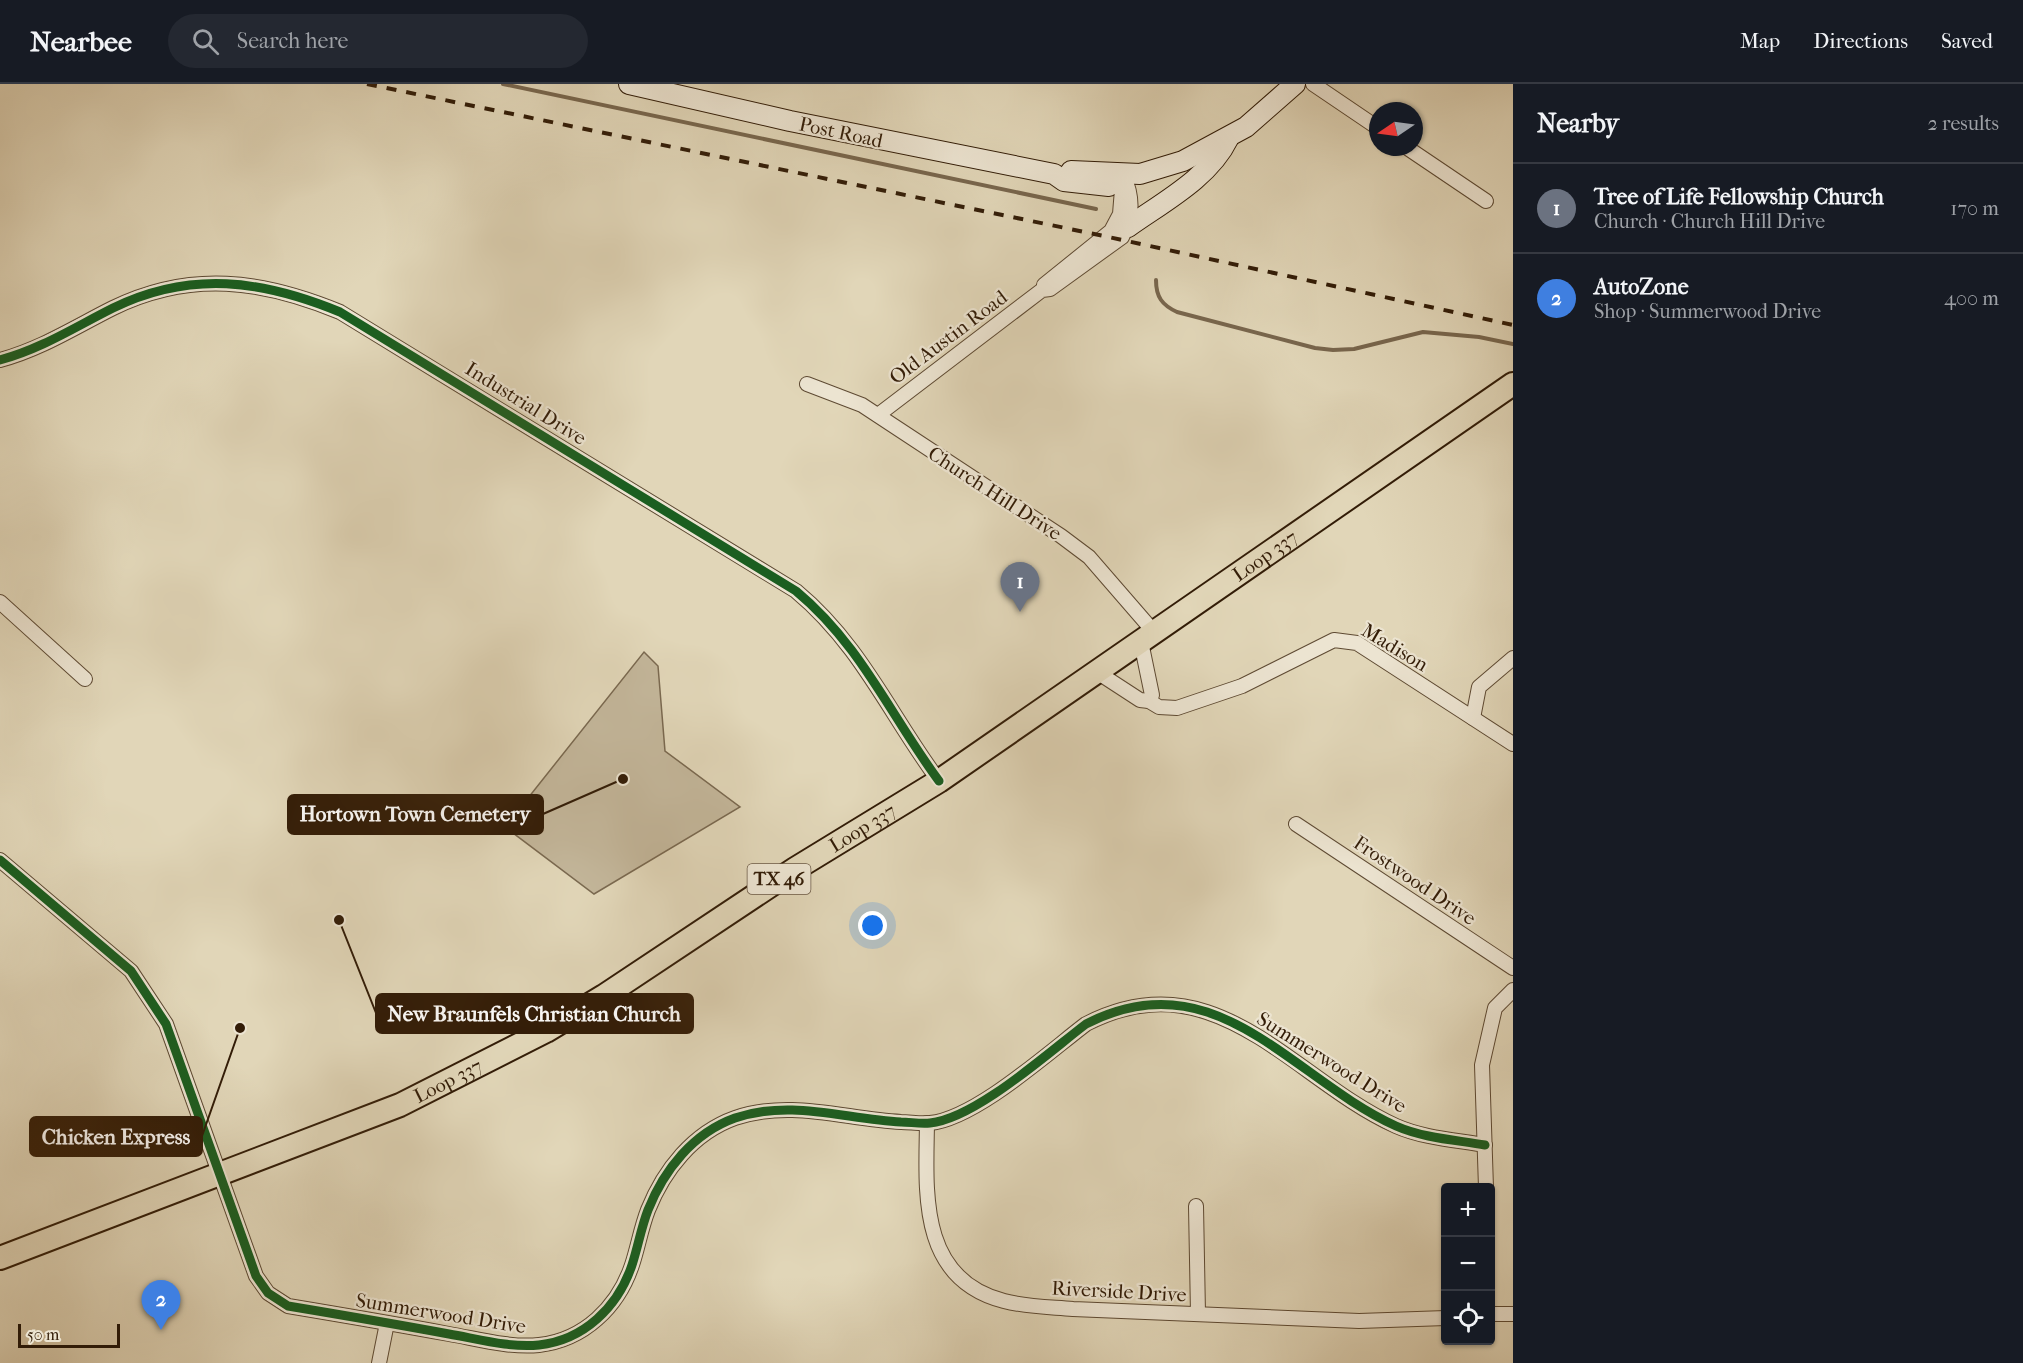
<!DOCTYPE html>
<html lang="en">
<head>
<meta charset="utf-8">
<style>
	:root { --surface:#171b24; --page:#242831; --text:#f1f3f6; --muted:#9ea1a6; --line:#363941; --accent:#c59692 }
	body { margin:0; font-family:"IM FELL French Canon",serif; background:var(--page); color:var(--text) }
	.controls { position:absolute; right:18px; bottom:18px; display:grid; overflow:hidden; border-radius:6px; box-shadow:0 2px 4px #0004 }
	.controls button { width:54px; height:54px; display:grid; place-items:center; padding:0; border:0; border-bottom:2px solid var(--line); background:var(--surface); color:var(--text); font:30px sans-serif }
	.compass { position:absolute; left:1369px; top:18px; width:54px; height:54px; border-radius:50%; background:var(--surface); box-shadow:0 2px 4px #0004; rotate:257deg }
	.scale { position:absolute; left:18px; bottom:15px; width:102px; box-sizing:border-box; padding-left:6px; border:3px solid #321c07; border-top:0; font-size:16px; line-height:21px; white-space:nowrap; color:#321c07; -webkit-text-stroke:4px #ece4d1; paint-order:stroke }
	.you { position:absolute; left:873px; top:842px; width:21px; height:21px; margin:-15px; border:4px solid #fff; border-radius:50%; background:#1a73e8; box-shadow:0 0 0 9px #1a73e833 }
	.badge { display:grid; place-items:center; width:39px; height:39px; border-radius:50%; background:var(--accent); color:#fff; font-size:20px; font-weight:700 }
	.pin { position:absolute; translate:-50% -50px; filter:drop-shadow(0 2px 3px #0008) }
	.pin::after { content:''; position:absolute; top:32px; width:21px; height:18px; background:inherit; clip-path:polygon(0 0,100% 0,50% 100%) }
	.list { margin:0; padding:0; list-style:none }
	h2 { display:flex; justify-content:space-between; align-items:center; height:78px; margin:0; padding:0 24px; font-size:26px }
	h2 small { font-size:20px; font-weight:400; color:var(--muted) }
	.list li { display:grid; grid-template-columns:39px 1fr auto; gap:18px; align-items:center; box-sizing:border-box; height:90px; padding:0 24px; border-top:2px solid var(--line) }
	.list b { display:block; font-size:22px; white-space:nowrap }
	.list p { margin:0; font-size:20px; white-space:nowrap; color:var(--muted) }
	.list em { font-size:20px; font-style:normal; color:var(--muted) }
	.icon { flex:none; width:33px; height:33px; fill:none; stroke:currentColor; stroke-width:2; stroke-linecap:round; stroke-linejoin:round }
	.map { position:relative; flex:none; width:1513px; height:1279px; overflow:hidden }
	header { display:flex; align-items:center; gap:36px; box-sizing:border-box; height:84px; padding:0 30px; background:var(--surface); border-bottom:2px solid var(--line) }
	header strong { font-size:28px }
	nav { display:flex; gap:33px; margin-inline-start:auto; font-size:21px }
	.search { width:420px; height:54px; background:var(--page); display:flex; align-items:center; gap:15px; box-sizing:border-box; padding:0 21px; border-radius:33px; color:var(--muted); font-size:22px }
	main { display:flex }
	aside { flex:1; background:var(--surface) }
	.map>svg:first-child { display:block }
	.green { fill:#c3b69a; stroke:#7a6950; stroke-width:1.5 }
	.lines { fill:none; stroke-linecap:round; stroke-linejoin:round }
	.stream { stroke:#78664d; stroke-width:4 }
	.street-casing { stroke:#5e4a33; stroke-width:16 }
	.secondary-casing { stroke:#321c07; stroke-width:22 }
	.primary-casing { stroke:#321c07; stroke-width:26 }
	.street { stroke:#ece4d1; stroke-width:14 }
	.secondary { stroke:#ece4d1; stroke-width:20 }
	.primary { stroke:#e1d6b8; stroke-width:22 }
	.rail { stroke:#321c07; stroke-width:4; stroke-dasharray:10 10; stroke-linecap:butt }
	.cycleway-casing { stroke:#ece4d1; stroke-width:13 }
	.cycleway { stroke:#1b5e20; stroke-width:9 }
	.labels { text-anchor:middle; stroke-width:4.5; stroke-linejoin:round; paint-order:stroke }
	.shield { fill:#ece4d1; stroke:#6a5844; stroke-width:1.5 }
	.shield-label { font-size:18px; font-weight:bold; fill:#321c07 }
	.street-label { font-size:20px; fill:#321c07; stroke:#ece4d1 }
	.leader { fill:none; stroke:#321c07; stroke-width:2 }
	.callout-dot { fill:#321c07; stroke:#ece4d1; stroke-width:2 }
	.callout { fill:#321c07; stroke:#321c07; stroke-width:2 }
	.callout-label { font-size:21px; text-anchor:middle; font-weight:bold; fill:#fff }
</style>
</head>
<body>
<header>
<strong>Nearbee</strong>
<div class="search"><svg class="icon" aria-label="search" viewBox="0 0 24 24"><circle cx="10" cy="10" r="6"/><path d="M15 15l6 6"/></svg>Search here</div>
<nav><a>Map</a><a>Directions</a><a>Saved</a></nav>
</header>
<main>
<div class="map">
<svg width="1513" height="1279" viewBox="0 0 1513 1279">
	<rect width="100%" height="100%" fill="#e1d6b8"/>
	<filter id="stains"><feTurbulence type="fractalNoise" baseFrequency=".00333" numOctaves="4"/><feColorMatrix values="0 0 0 0 .2 0 0 0 0 .09 0 0 0 0 .02 0 0 0 .5 -.17"/></filter>
	<radialGradient id="worn" r=".72"><stop offset=".6" stop-color="#630" stop-opacity="0"/><stop offset="1" stop-color="#630" stop-opacity=".3"/></radialGradient>
	<polygon class="green" points="644,568 658,582 665,667 740,723 594,810 505,743"/>
	<g class="lines">
		<g class="stream">
			<polyline points="503,0 1096,125"/>
			<path d="M1156,196C1156,213 1162,221 1177,228L1315,264L1333,266L1354,265L1423,248L1479,253L1513,260"/>
		</g>
		<defs>
			<g id="street">
				<polyline points="1313,0 1378,44"/>
				<polyline points="1406,63 1486,117"/>
				<polyline points="1044,201 1111,147 1120,130 1123,93"/>
				<path d="M0,276C41,265 75,243 113,224C191,186 262,196 340,228L796,507C861,561 890,631 939,697"/>
				<polyline points="807,300 862,321 1061,452 1089,473 1154,548"/>
				<path d="M878,331L1042,206L1050,205L1122,153C1134,132 1133,112 1123,90"/>
				<polyline points="0,518 85,595"/>
				<polyline points="1141,558 1152,611 1149,617"/>
				<polyline points="1097,588 1140,616 1149,617 1159,623 1177,624 1242,602 1334,556 1357,559 1513,660"/>
				<polyline points="1473,634 1479,603 1513,574"/>
				<polyline points="1296,740 1513,884"/>
				<path d="M0,776L131,887L166,940L256,1192L268,1209L288,1222C342,1231 395,1240 449,1250C478,1255 510,1264 539,1261C584,1256 618,1223 632,1181C638,1163 641,1144 648,1126C664,1086 693,1049 735,1034C791,1015 844,1035 901,1038C910,1038 920,1040 930,1039C975,1035 1049,968 1086,940C1216,873 1292,995 1396,1042C1423,1054 1456,1056 1485,1061"/>
				<path d="M927,1039C926,1108 918,1195 1004,1217C1027,1223 1050,1223 1073,1225L1359,1237L1446,1234"/>
				<polyline points="1486,1104 1482,981 1495,924 1513,906"/>
				<polyline points="1196,1122 1198,1230"/>
				<polyline points="1490,1230 1513,1230"/>
				<polyline points="379,1279 387,1239"/>
			</g>
			<g id="secondary">
				<polyline points="629,0 790,37 1054,90 1064,97 1109,102 1123,90"/>
				<polyline points="1071,87 1140,90 1183,77 1246,43 1295,0"/>
				<path d="M1128,143C1163,118 1209,94 1228,55"/>
			</g>
			<g id="primary">
				<path id="s1" d="M0,1174L400,1021L546,947L604,912L795,785L939,697L1513,300"/>
			</g>
		</defs>
		<use href="#street" class="street-casing"/>
		<use href="#secondary" class="secondary-casing"/>
		<use href="#primary" class="primary-casing"/>
		<use href="#street" class="street"/>
		<use href="#secondary" class="secondary"/>
		<use href="#primary" class="primary"/>
		<polyline class="rail" points="367,0 1104,152 1513,241"/>
		<defs>
			<g id="cycleway">
				<path d="M0,276C41,265 75,243 113,224C191,186 262,196 340,228L796,507C861,561 890,631 939,697"/>
				<path d="M0,776L131,887L166,940L256,1192L268,1209L288,1222C342,1231 395,1240 449,1250C478,1255 510,1264 539,1261C584,1256 618,1223 632,1181C638,1163 641,1144 648,1126C664,1086 693,1049 735,1034C791,1015 844,1035 901,1038C910,1038 920,1040 930,1039C975,1035 1049,968 1086,940C1216,873 1292,995 1396,1042C1423,1054 1456,1056 1485,1061"/>
			</g>
		</defs>
		<use href="#cycleway" class="cycleway-casing"/>
		<use href="#cycleway" class="cycleway"/>
	</g>
	<g class="labels">
		<rect class="shield" x="747.5" y="780" width="63" height="30" rx="4.5"/>
		<g class="shield-label">
			<text x="779" y="801">TX 46</text>
		</g>
		<g class="street-label">
			<text transform="translate(841 48) rotate(12)" y="7">Post Road</text>
			<text transform="translate(948 253) rotate(-37)" y="7">Old Austin Road</text>
			<text transform="translate(526 319) rotate(32)" y="7">Industrial Drive</text>
			<text transform="translate(995 409) rotate(33)" y="7">Church Hill Drive</text>
			<text dy="7" stroke="none"><textPath href="#s1" startOffset="1454">Loop 337</textPath></text>
			<text transform="translate(1395 563) rotate(31)" y="7">Madison</text>
			<text dy="7" stroke="none"><textPath href="#s1" startOffset="968">Loop 337</textPath></text>
			<text transform="translate(1415 796) rotate(34)" y="7">Frostwood Drive</text>
			<text transform="translate(1332 978) rotate(32)" y="7">Summerwood Drive</text>
			<text dy="7" stroke="none"><textPath href="#s1" startOffset="482">Loop 337</textPath></text>
			<text transform="translate(1119 1207) rotate(3)" y="7">Riverside Drive</text>
			<text transform="translate(441 1229) rotate(9)" y="7">Summerwood Drive</text>
		</g>
	</g>
	<path class="leader" d="M623 695L543 730M339 836L376 929M240 944L202 1052"/>
	<g class="callout-dot">
		<circle cx="623" cy="695" r="6"/>
		<circle cx="339" cy="836" r="6"/>
		<circle cx="240" cy="944" r="6"/>
	</g>
	<g class="callout">
		<rect x="288" y="711" width="255" height="39" rx="6"/>
		<rect x="376" y="910" width="317" height="39" rx="6"/>
		<rect x="30" y="1033" width="172" height="39" rx="6"/>
	</g>
	<g class="callout-label">
		<text x="415" y="737">Hortown Town Cemetery</text>
		<text x="534" y="937">New Braunfels Christian Church</text>
		<text x="116" y="1060">Chicken Express</text>
	</g>
	<rect width="100%" height="100%" filter="url(#stains)"/>
	<rect width="100%" height="100%" fill="url(#worn)"/>
</svg>
<div class="controls">
<button>+</button>
<button>−</button>
<button><svg class="icon" aria-label="locate" viewBox="0 0 24 24"><circle cx="12" cy="12" r="6"/><path d="M12 2v4M12 18v4M2 12h4M18 12h4"/></svg></button>
</div>
<svg class="compass" viewBox="-18 -18 36 36"><path d="M0-13l5 13h-10z" fill="#e53935"/><path d="M0 13l5-13h-10z" fill="#9ea1a6"/></svg>
<div class="scale">50 m</div>
<div class="you"></div>
<div class="pin badge" style="left:1020px;top:528px;background:#6b7280">1</div>
<div class="pin badge" style="left:161px;top:1246px;background:#3f7fe0">2</div>
</div>
<aside>
<h2>Nearby<small>2 results</small></h2>
<ul class="list">
<li><span class="badge" style="background:#6b7280">1</span><div><b>Tree of Life Fellowship Church</b><p>Church · Church Hill Drive</p></div><em>170 m</em></li>
<li><span class="badge" style="background:#3f7fe0">2</span><div><b>AutoZone</b><p>Shop · Summerwood Drive</p></div><em>400 m</em></li>
</ul>
</aside>
</main>
</body>
</html>
